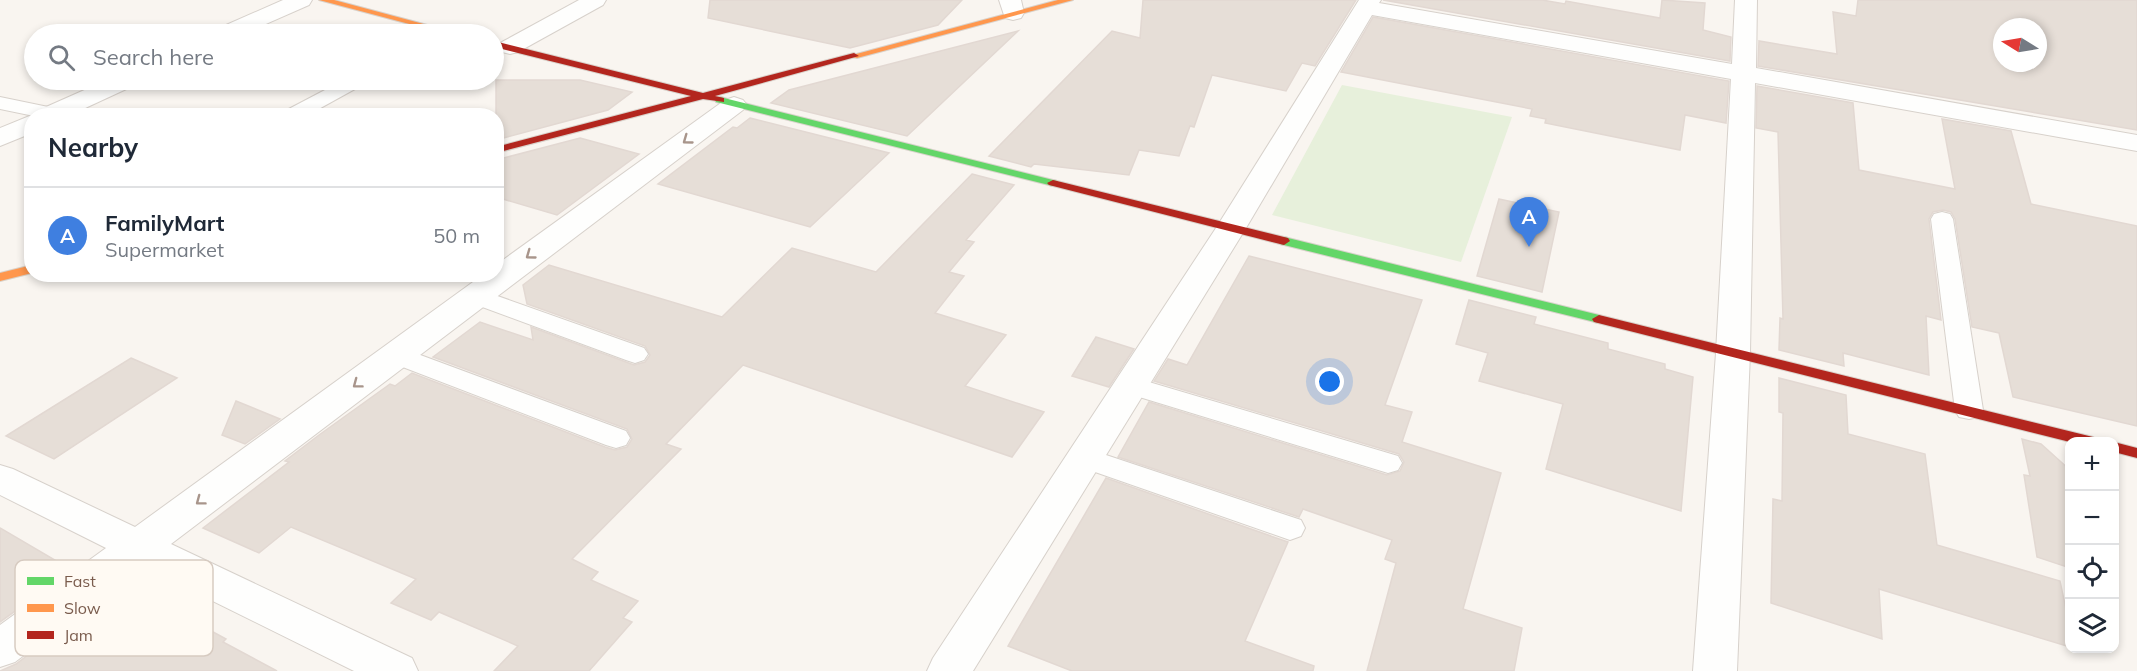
<!DOCTYPE html>
<html lang="en">
<head>
<meta charset="utf-8">
<style>
	:root { --surface:#fff; --page:#f2f2f3; --text:#1f2937; --muted:#747a83; --line:#e0e1e3; --accent:#d93025 }
	body { margin:0; font-family:Mulish,sans-serif; background:var(--page); color:var(--text) }
	.controls { position:absolute; right:18px; bottom:18px; display:grid; overflow:hidden; border-radius:12px; box-shadow:0 3px 9px #0003 }
	.controls button { width:54px; height:54px; display:grid; place-items:center; padding:0; border:0; border-bottom:2px solid var(--line); background:var(--surface); color:var(--text); font:30px sans-serif }
	.compass { position:absolute; left:1993px; top:18px; width:54px; height:54px; border-radius:50%; background:var(--surface); box-shadow:0 3px 9px #0003; rotate:281deg }
	.you { position:absolute; left:1330px; top:382px; width:21px; height:21px; margin:-15px; border:4px solid #fff; border-radius:50%; background:#1a73e8; box-shadow:0 0 0 9px #1a73e833 }
	.badge { display:grid; place-items:center; width:39px; height:39px; border-radius:50%; background:var(--accent); color:#fff; font-size:20px; font-weight:700 }
	.pin { position:absolute; translate:-50% -50px; filter:drop-shadow(0 2px 3px #0008) }
	.pin::after { content:''; position:absolute; top:32px; width:21px; height:18px; background:inherit; clip-path:polygon(0 0,100% 0,50% 100%) }
	.list { margin:0; padding:0; list-style:none }
	h2 { display:flex; justify-content:space-between; align-items:center; height:78px; margin:0; padding:0 24px; font-size:26px }
	h2 small { font-size:20px; font-weight:400; color:var(--muted) }
	.list li { display:grid; grid-template-columns:39px 1fr auto; gap:18px; align-items:center; box-sizing:border-box; height:96px; padding:0 24px; border-top:2px solid var(--line) }
	.list b { display:block; font-size:22px; white-space:nowrap }
	.list p { margin:0; font-size:20px; white-space:nowrap; color:var(--muted) }
	.list em { font-size:20px; font-style:normal; color:var(--muted) }
	.icon { flex:none; width:33px; height:33px; fill:none; stroke:currentColor; stroke-width:2; stroke-linecap:round; stroke-linejoin:round }
	.map { position:relative; flex:none; width:2137px; height:671px; overflow:hidden }
	.search { position:absolute; background:var(--surface); box-shadow:0 3px 9px #0003; left:24px; top:24px; width:480px; height:66px; display:flex; align-items:center; gap:15px; box-sizing:border-box; padding:0 21px; border-radius:33px; color:var(--muted); font-size:22px }
	.panel { position:absolute; background:var(--surface); box-shadow:0 3px 9px #0003; left:24px; top:108px; width:480px; height:174px; border-radius:24px }
	.map>svg:first-child { display:block }
	.green { fill:#e7f0db }
	.building { fill:#e6ded7; stroke:#e2d8d2; stroke-width:1.5; fill-rule:evenodd }
	.lines { fill:none; stroke-linecap:round; stroke-linejoin:round }
	.lane-casing { stroke:#d7d1cb; stroke-width:2 }
	.street-casing { stroke:#d7d1cb; stroke-width:2 }
	.fast-casing { stroke:#d9d2cb; stroke-width:2 }
	.slow-casing { stroke:#d9d2cb; stroke-width:2 }
	.jam-casing { stroke:#d9d2cb; stroke-width:2 }
	.lane { fill:#fefefd; fill-rule:evenodd }
	.street { fill:#fefefd; fill-rule:evenodd }
	.fast { fill:#63d668; fill-rule:evenodd }
	.slow { fill:#ff974d; fill-rule:evenodd }
	.jam { fill:#b3261e; fill-rule:evenodd }
	.oneway { stroke:#a8958b }
	.key { fill:#fffaf3; stroke:#d7cbc1; stroke-width:1.5 }
	.key-label { font-size:16px; fill:#7a5c4d }
</style>
</head>
<body>
<div class="map">
<svg width="2137" height="671" viewBox="0 0 2137 671">
	<rect width="100%" height="100%" fill="#f9f5f0"/>
	<polygon class="green" points="1342,85 1512,117 1461,262 1272,215"/>
	<g class="building">
		<polygon points="710,0 962,0 938,25 850,48 708,18"/>
		<polygon points="1143,0 1356,0 1315,66 1302,63 1286,91 1212,75 1194,127 1190,126 1179,156 1139,150 1129,175 1034,164 1031,167 989,156 1112,31 1140,38"/>
		<polygon points="1383,0 1542,0 1565,4 1566,1 1660,18 1662,0 1705,3 1703,30 1731,37 1730,61"/>
		<path d="M1858,0H2137V130L1758,66L1759,41L1837,54L1833,12L1856,16ZM2002,27H2038V63H2002Z"/>
		<polygon points="1373,17 1729,81 1726,123 1685,115 1680,150 1545,123 1546,119 1530,116 1532,109 1341,72"/>
		<polygon points="1018,31 907,136 771,103 789,90"/>
		<polygon points="496,80 580,80 632,92 608,110 496,140"/>
		<polygon points="1757,86 1853,103 1859,170 1955,189 1942,119 2011,131 2031,204 2137,226 2137,426 2013,397 1999,333 1972,327 1955,219 1951,212 1943,210 1933,212 1929,219 1941,320 1926,316 1929,375 1843,353 1844,366 1779,350 1780,318 1783,319 1778,132 1756,128"/>
		<polygon points="750,118 889,153 810,227 658,184 733,127 737,128"/>
		<polygon points="580,138 639,154 557,215 496,197 496,160"/>
		<polygon points="972,174 1014,185 966,240 974,242 949,272 964,276 935,313 1006,335 965,386 1044,412 1012,457 743,365 666,444 681,449 572,559 598,572 591,580 638,601 623,618 632,622 589,671 494,671 518,646 439,612 431,620 391,603 416,579 291,527 259,553 203,528 289,462 285,461 319,435 390,384 395,386 412,373 605,447 615,450 627,447 632,439 627,429 433,357 480,322 533,340 531,327 634,365 645,362 650,355 645,346 527,304 523,285 549,265 722,317 792,248 876,272"/>
		<polygon points="1499,199 1559,212 1542,292 1477,276"/>
		<polygon points="1249,256 1422,300 1385,405 1412,412 1402,442 1501,473 1463,609 1522,628 1514,671 1367,671 1396,563 1385,559 1392,540 1303,509 1299,517 1118,457 1149,402 1387,475 1400,471 1404,462 1399,454 1154,381 1168,359 1187,365"/>
		<polygon points="1469,300 1536,317 1534,324 1608,343 1608,349 1665,364 1665,369 1693,377 1681,511 1546,469 1563,404 1479,381 1488,353 1456,344"/>
		<polygon points="1096,337 1134,349 1109,387 1072,376"/>
		<polygon points="131,358 177,378 54,459 6,436"/>
		<polygon points="1779,378 1846,395 1848,434 1925,454 1937,545 2060,581 2070,628 2070,647 1879,589 1882,639 1771,603 1773,499 1782,501 1783,413 1779,412"/>
		<polygon points="236,401 280,419 245,444 222,435"/>
		<polygon points="2022,439 2041,444 2070,470 2070,564 2067,567 2037,557 2024,475 2030,476"/>
		<polygon points="1106,478 1288,542 1245,641 1314,666 1313,671 1072,671 1008,646"/>
		<polygon points="0,528 72,570 0,622"/>
		<polygon points="113,590 183,626 191,620 226,639 223,642 277,671 0,671 16,664"/>
	</g>
	<g class="lines">
		<defs>
			<g id="lane">
				<polygon points="344,80 367,80 364,84 306,116 280,116 283,112"/>
				<polygon points="0,97 58,109 61,113 59,116 34,116 0,109"/>
				<polygon points="1942,212 1950,214 1953,219 1983,410 1979,417 1969,419 1959,417 1955,410 1931,219 1934,214"/>
				<polygon points="475,288 644,348 648,354 644,360 635,363 626,360 466,301 463,296 466,291"/>
				<polygon points="396,346 626,431 630,438 626,445 616,448 606,445 387,361 383,355 387,349"/>
				<polygon points="1132,377 1398,456 1402,463 1398,470 1388,473 1123,392 1119,386 1123,380"/>
				<polygon points="1085,448 1301,520 1305,528 1301,536 1290,540 1075,465 1071,458 1075,451"/>
			</g>
			<g id="street">
				<polygon points="283,0 312,0 309,5 243,34 213,34 217,29"/>
				<polygon points="579,0 606,0 603,5 518,52 510,54 502,52 498,47 502,42"/>
				<polygon points="999,0 1021,0 1024,13 1021,18 1013,20 1005,18"/>
				<polygon points="1359,0 1381,0 1379,3 1732,64 1735,0 1757,0 1756,68 2137,135 2137,151 1755,83 1750,353 1737,671 1693,671 1716,353 1731,79 1372,15 1246,228 973,671 927,671 933,658 1216,228"/>
				<polygon points="107,80 138,80 135,85 68,116 33,116 37,111"/>
				<polygon points="734,97 743,100 747,105 743,110 171,544 412,658 418,671 354,671 142,566 15,662 0,667 0,625 106,548 0,495 0,465 13,469 135,527 484,274 496,274 496,265 725,100"/>
				<polygon points="32,115 32,133 0,146 0,128"/>
			</g>
			<g id="fast">
				<polygon points="720,97 1057,181 1059,183 1053,186 716,102 715,100"/>
				<polygon points="1284,237 1599,315 1606,319 1599,323 1280,244 1278,241"/>
			</g>
			<g id="slow">
				<polygon points="319,0 334,0 461,34 447,34"/>
				<polygon points="1058,0 1073,0 857,58 849,56"/>
				<polygon points="32,265 32,273 0,281 0,273"/>
			</g>
			<g id="jam">
				<polygon points="494,41 703,93 854,53 859,56 715,96 724,98 724,102 703,99 496,153 496,147 691,96 494,47"/>
				<polygon points="1053,180 1288,238 1290,241 1284,245 1049,185 1047,183"/>
				<polygon points="1599,315 2093,437 2100,442 2070,442 1594,322 1592,319"/>
				<polygon points="2114,442 2137,448 2137,458 2114,452"/>
			</g>
		</defs>
		<use href="#lane" class="lane-casing"/>
		<use href="#street" class="street-casing"/>
		<use href="#fast" class="fast-casing"/>
		<use href="#slow" class="slow-casing"/>
		<use href="#jam" class="jam-casing"/>
		<use href="#lane" class="lane"/>
		<use href="#street" class="street"/>
		<use href="#fast" class="fast"/>
		<use href="#slow" class="slow"/>
		<use href="#jam" class="jam"/>
	</g>
	<defs><path id="oneway-chevron" d="M-2-3.5L2.5 0L-2 3.5" fill="none" stroke-width="1.6" stroke-linecap="round" stroke-linejoin="round" transform="scale(1.5)"/></defs>
	<g class="oneway">
		<use href="#oneway-chevron" transform="translate(687 140) rotate(144)"/>
		<use href="#oneway-chevron" transform="translate(530 255) rotate(144)"/>
		<use href="#oneway-chevron" transform="translate(357 384) rotate(143)"/>
		<use href="#oneway-chevron" transform="translate(200 501) rotate(143)"/>
	</g>
	<rect x="15" y="560" width="198" height="96" rx="9" class="key"/>
	<rect x="27" y="577" width="27" height="8" fill="#63d668"/>
	<rect x="27" y="604" width="27" height="8" fill="#ff974d"/>
	<rect x="27" y="631" width="27" height="8" fill="#b3261e"/>
	<g class="key-label">
		<text x="64" y="587">Fast</text>
		<text x="64" y="614">Slow</text>
		<text x="64" y="641">Jam</text>
	</g>
</svg>
<div class="controls">
<button>+</button>
<button>−</button>
<button><svg class="icon" aria-label="locate" viewBox="0 0 24 24"><circle cx="12" cy="12" r="6"/><path d="M12 2v4M12 18v4M2 12h4M18 12h4"/></svg></button>
<button><svg class="icon" aria-label="layers" viewBox="0 0 24 24"><path d="M12 4l9 5-9 5-9-5zM3 14l9 5 9-5"/></svg></button>
</div>
<svg class="compass" viewBox="-18 -18 36 36"><path d="M0-13l5 13h-10z" fill="#e53935"/><path d="M0 13l5-13h-10z" fill="#747a83"/></svg>
<div class="you"></div>
<div class="pin badge" style="left:1529px;top:247px;background:#3f7fe0">A</div>
<div class="search"><svg class="icon" aria-label="search" viewBox="0 0 24 24"><circle cx="10" cy="10" r="6"/><path d="M15 15l6 6"/></svg>Search here</div>
<section class="panel">
<h2>Nearby<small></small></h2>
<ul class="list">
<li><span class="badge" style="background:#3f7fe0">A</span><div><b>FamilyMart</b><p>Supermarket</p></div><em>50 m</em></li>
</ul>
</section>
</div>
</body>
</html>
